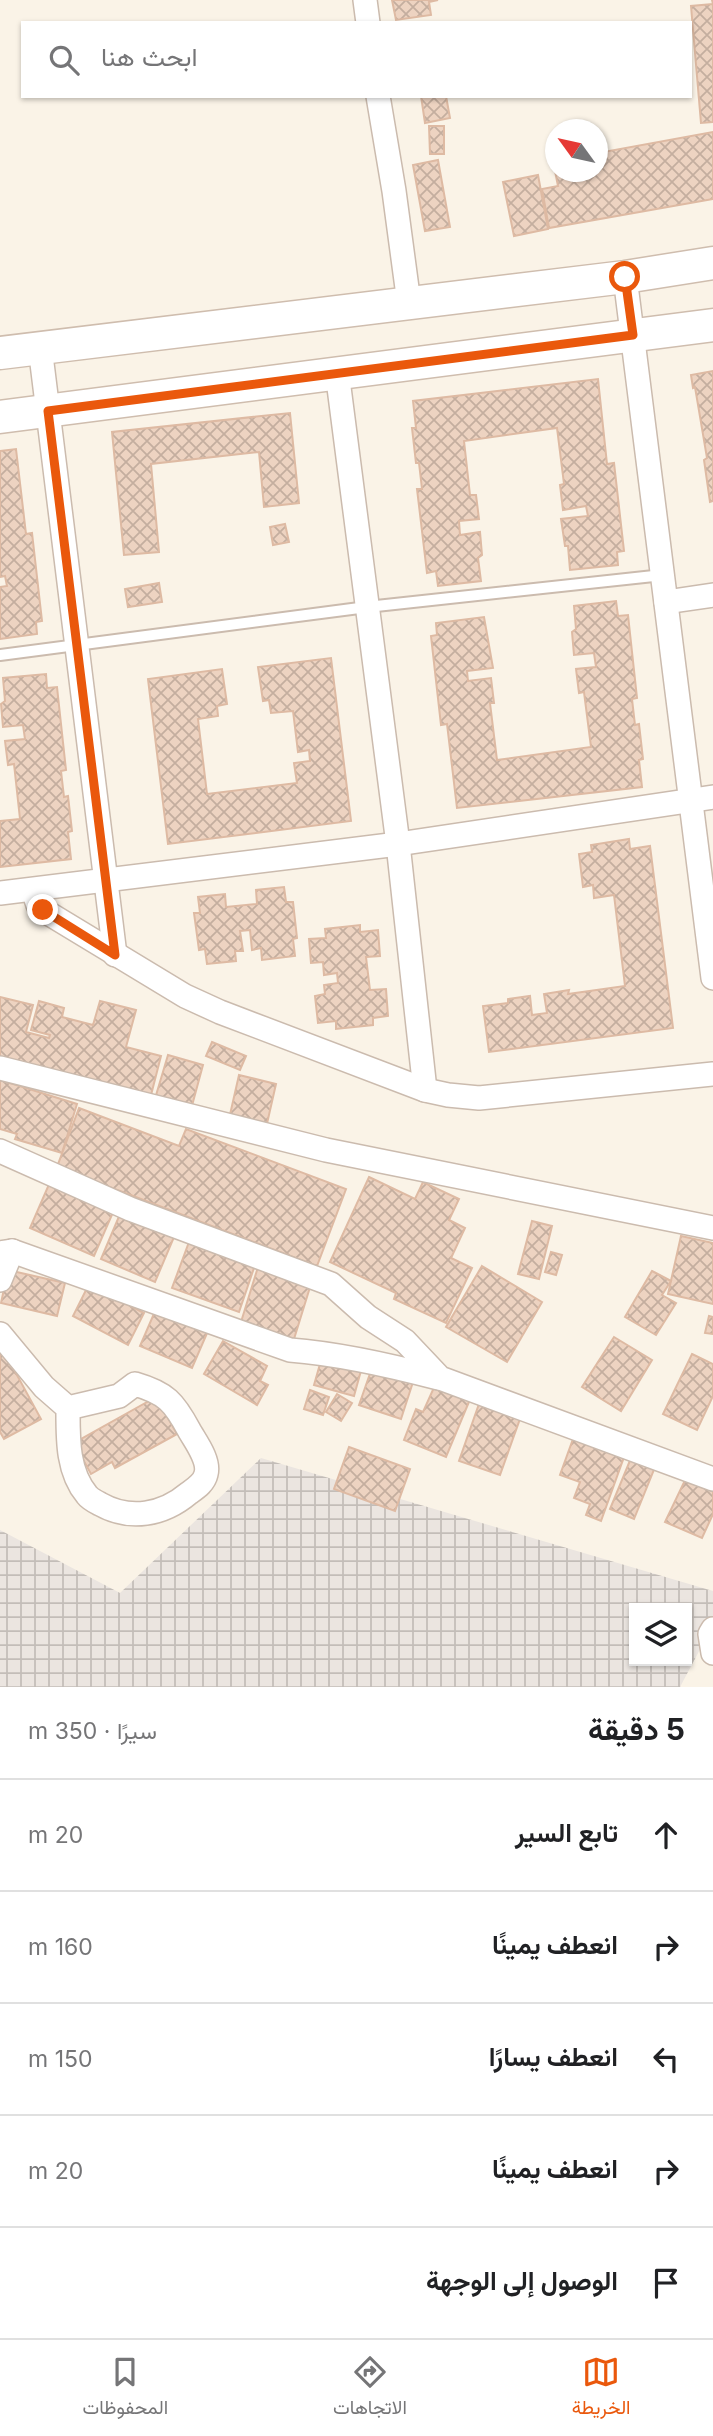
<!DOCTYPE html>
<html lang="ar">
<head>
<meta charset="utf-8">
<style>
	:root { --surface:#fff; --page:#f6f6f6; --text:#202124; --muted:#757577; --line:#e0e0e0; --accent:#ea580c }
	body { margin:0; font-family:Inter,Vazirmatn,sans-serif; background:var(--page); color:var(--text); direction:rtl }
	.controls { position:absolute; right:21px; bottom:21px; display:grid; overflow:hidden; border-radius:0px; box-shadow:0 2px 5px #0004 }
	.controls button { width:63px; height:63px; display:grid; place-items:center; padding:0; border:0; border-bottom:2px solid var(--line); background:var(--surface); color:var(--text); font:35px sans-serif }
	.compass { position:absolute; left:545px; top:119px; width:63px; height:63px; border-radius:50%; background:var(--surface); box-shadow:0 2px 5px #0004; rotate:303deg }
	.stop { position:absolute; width:21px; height:21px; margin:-16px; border:5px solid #ea580c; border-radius:50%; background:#fff }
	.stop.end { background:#ea580c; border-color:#fff; box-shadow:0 2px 7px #0008 }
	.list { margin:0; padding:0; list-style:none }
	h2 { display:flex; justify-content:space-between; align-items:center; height:91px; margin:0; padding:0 28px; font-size:30px }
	h2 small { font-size:23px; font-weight:400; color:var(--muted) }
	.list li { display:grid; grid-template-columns:46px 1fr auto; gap:21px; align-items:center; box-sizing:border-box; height:112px; padding:0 28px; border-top:2px solid var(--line) }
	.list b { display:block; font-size:26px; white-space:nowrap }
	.list em { font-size:23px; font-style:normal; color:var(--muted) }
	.icon { flex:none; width:38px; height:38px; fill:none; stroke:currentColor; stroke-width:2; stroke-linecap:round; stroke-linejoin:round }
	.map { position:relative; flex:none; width:713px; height:1687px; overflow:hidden; direction:ltr }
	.search { position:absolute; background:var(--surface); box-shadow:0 2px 5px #0004; left:21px; right:21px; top:21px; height:77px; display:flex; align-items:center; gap:18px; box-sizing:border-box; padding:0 24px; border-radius:0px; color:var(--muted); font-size:26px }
	.sheet { height:651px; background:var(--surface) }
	nav { display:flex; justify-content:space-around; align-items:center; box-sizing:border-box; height:98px; border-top:2px solid var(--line); background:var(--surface); font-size:19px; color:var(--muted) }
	nav a { display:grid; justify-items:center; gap:4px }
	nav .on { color:var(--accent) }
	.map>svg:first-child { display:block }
	.industrial { fill:url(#industrial-grid); fill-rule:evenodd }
	.building { fill:url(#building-cross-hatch); stroke:#debaa3; stroke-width:2 }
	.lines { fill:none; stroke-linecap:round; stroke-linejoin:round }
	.lane-casing { stroke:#cbbbae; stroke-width:14 }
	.street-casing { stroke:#cbbbae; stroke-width:26 }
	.secondary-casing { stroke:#cfbdae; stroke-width:35 }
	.lane { stroke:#fff; stroke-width:10 }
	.street { stroke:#fff; stroke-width:23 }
	.secondary { stroke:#fff; stroke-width:32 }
	.route { stroke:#ea580c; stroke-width:9 }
</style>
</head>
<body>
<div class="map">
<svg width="713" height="1687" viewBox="0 0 713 1687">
	<defs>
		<pattern id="industrial-grid" width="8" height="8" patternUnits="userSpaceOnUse" patternTransform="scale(1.75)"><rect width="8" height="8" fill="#ebe5e0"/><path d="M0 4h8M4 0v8" fill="none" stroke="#c3bdb8"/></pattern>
		<pattern id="building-cross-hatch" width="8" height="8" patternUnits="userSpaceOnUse" patternTransform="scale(1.75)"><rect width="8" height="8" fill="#edd3c1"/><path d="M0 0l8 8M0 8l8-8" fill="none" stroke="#c4ae9f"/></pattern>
	</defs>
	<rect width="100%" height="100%" fill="#faf3e7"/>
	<path class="industrial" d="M261,1458L713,1591V1625L680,1687H0V1530L120,1593ZM634,1608H687V1661H634Z"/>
	<g class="building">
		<polygon points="392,0 438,0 429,2 431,15 396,20"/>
		<polygon points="712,0 713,0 713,122 701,123 691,6 713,4"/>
		<polygon points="421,96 446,96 450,118 425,123"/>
		<polygon points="429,126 444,126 444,154 430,154"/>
		<polygon points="713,132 713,199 549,228 542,189 558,186 553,161 556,160 556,172 598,172 598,153"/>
		<polygon points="438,160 450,227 425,231 413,165"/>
		<polygon points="538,175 548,229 514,236 503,182"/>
		<polygon points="713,371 713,501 710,502 704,460 707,458 695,387 693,388 691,375"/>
		<polygon points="598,379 607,464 614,463 624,551 617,552 618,565 570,570 568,546 565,546 561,519 588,516 586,506 563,510 560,485 564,484 557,428 464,441 470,495 476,495 479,519 459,521 460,535 480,532 482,555 478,558 481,581 438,586 436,571 427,573 417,489 422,489 419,463 416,463 412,428 416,428 413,401"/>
		<polygon points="290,413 299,503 264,507 259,452 151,464 159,552 124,555 112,432"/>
		<polygon points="16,449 26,534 32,533 42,621 36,622 37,634 0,639 0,587 7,586 5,576 0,577 0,451"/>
		<polygon points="285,524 289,542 273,545 270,527"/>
		<polygon points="159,583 162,602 128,607 125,589"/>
		<polygon points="616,601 618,616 628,615 637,698 632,699 635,725 639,724 643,759 639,760 642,787 457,808 447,724 441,725 431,636 437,635 436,623 484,617 493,668 467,671 468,681 491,678 494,703 490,703 497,760 591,747 584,692 579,693 576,669 596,667 594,653 574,655 572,632 576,629 574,606"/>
		<polygon points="331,658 351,821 168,844 148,679 222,669 227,704 217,706 218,716 198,719 207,794 297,783 294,763 310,761 309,750 298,752 293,711 271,713 269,700 263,701 258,667"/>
		<polygon points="46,674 47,688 57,687 66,770 61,771 64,797 68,796 72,831 68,832 71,859 0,867 0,821 20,819 14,764 8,765 5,741 25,739 23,725 3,727 1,704 5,701 3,678"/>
		<polygon points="629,839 630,849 650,846 673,1028 489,1052 483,1006 508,1003 508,999 530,996 532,1015 547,1013 544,994 569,990 568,994 625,986 614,895 594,898 593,885 583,887 579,854 592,852 591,845"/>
		<polygon points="284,887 286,902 293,902 297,938 293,939 295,956 262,960 261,948 252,950 250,930 240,931 243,951 235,951 236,961 207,964 205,949 199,950 194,913 200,913 198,897 225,894 226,907 257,904 256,890"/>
		<polygon points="360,925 360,932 378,930 380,956 366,957 370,990 386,989 388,1016 373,1018 373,1025 336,1029 336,1021 318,1023 315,996 325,994 324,985 338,983 337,973 324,975 323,962 311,963 309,939 326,938 325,929"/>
		<polygon points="0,997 33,1005 26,1032 49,1038 50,1035 31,1030 39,1001 64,1008 62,1017 93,1025 100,1001 136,1010 126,1047 161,1056 150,1099 0,1062"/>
		<polygon points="212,1042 246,1056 240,1070 206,1056"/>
		<polygon points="168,1055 203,1065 190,1113 154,1102"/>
		<polygon points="239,1075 276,1084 266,1128 229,1119"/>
		<polygon points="0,1080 77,1104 62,1153 15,1139 17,1134 0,1129"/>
		<polygon points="79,1108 179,1146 186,1129 346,1189 317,1266 57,1167"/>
		<polygon points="369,1177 415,1199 423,1182 459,1199 449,1220 465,1228 451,1258 472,1268 446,1323 394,1299 396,1293 330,1262"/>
		<polygon points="50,1182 114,1210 94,1256 30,1228"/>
		<polygon points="120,1214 174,1237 155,1282 101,1259"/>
		<polygon points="532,1221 552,1226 539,1279 518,1274"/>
		<polygon points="681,1236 713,1243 713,1304 668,1294"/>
		<polygon points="189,1242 255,1265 239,1312 172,1288"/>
		<polygon points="551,1252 562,1255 556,1275 545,1272"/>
		<polygon points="482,1266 542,1302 507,1362 446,1327"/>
		<polygon points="258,1267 311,1284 294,1339 241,1322"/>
		<polygon points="8,1270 65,1283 57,1316 1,1303"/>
		<polygon points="652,1271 671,1281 662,1295 676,1303 656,1335 625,1317"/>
		<polygon points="89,1284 144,1313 128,1345 73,1316"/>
		<polygon points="159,1302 211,1324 192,1368 140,1346"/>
		<polygon points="709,1316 713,1317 713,1334 705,1333"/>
		<polygon points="614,1337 652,1360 621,1411 582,1387"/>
		<polygon points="223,1341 267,1366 260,1381 268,1385 257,1405 204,1374"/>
		<polygon points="0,1344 41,1419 4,1439 0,1432"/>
		<polygon points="692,1354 713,1364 713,1396 697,1430 663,1414"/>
		<polygon points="322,1357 362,1367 354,1396 314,1385"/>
		<polygon points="373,1365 414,1379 401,1419 359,1405"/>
		<polygon points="436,1383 471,1397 446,1457 404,1440 416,1409 423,1412"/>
		<polygon points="310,1390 329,1397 323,1415 304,1409"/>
		<polygon points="337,1394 352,1403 341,1421 326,1412"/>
		<polygon points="156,1397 177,1434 115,1468 112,1462 91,1474 74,1443"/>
		<polygon points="480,1401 521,1416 500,1475 459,1461"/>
		<polygon points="573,1439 624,1457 601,1521 586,1515 590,1504 574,1498 580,1482 560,1475"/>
		<polygon points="349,1447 410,1469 395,1511 334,1489"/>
		<polygon points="631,1458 655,1467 634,1519 610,1509"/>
		<polygon points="687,1476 713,1488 713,1514 702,1538 665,1522"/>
	</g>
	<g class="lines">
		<defs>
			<polyline id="lane" points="0,655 367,607 663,575"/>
			<g id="street">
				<polyline points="365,0 368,23"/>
				<polyline points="378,96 394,191 409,303"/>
				<polyline points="625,277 713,978"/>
				<polyline points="40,347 115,955"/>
				<polyline points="337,372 398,844 425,1090"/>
				<polyline points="666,602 713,595"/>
				<polyline points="33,890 38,905 43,910 185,996 220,1012 425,1090 448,1095 479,1098 713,1074"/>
				<polyline points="0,893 398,844 713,797"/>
				<polyline points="0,1068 326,1150 713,1228"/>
				<polyline points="0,1151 130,1209 331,1284 368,1317 405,1341 440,1378 713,1479"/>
				<path d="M0,1253L12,1251L290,1350C341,1354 389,1365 438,1378"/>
				<polyline points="0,1280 12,1251"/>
				<path d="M0,1334L44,1387L68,1408C68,1438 67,1471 87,1495C90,1499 96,1502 100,1504C130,1521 163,1515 189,1493C196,1488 204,1483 206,1474C210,1460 195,1441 189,1430C174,1402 166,1393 135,1384L119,1396L68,1408"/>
				<polyline points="713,1629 710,1634 713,1653"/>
			</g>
			<g id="secondary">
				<polyline points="0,353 625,277 713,263"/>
				<polyline points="0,417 713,325"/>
			</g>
		</defs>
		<use href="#lane" class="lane-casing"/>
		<use href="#street" class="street-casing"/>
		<use href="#secondary" class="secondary-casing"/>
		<use href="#lane" class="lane"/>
		<use href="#street" class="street"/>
		<use href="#secondary" class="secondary"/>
	</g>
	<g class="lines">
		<polyline class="route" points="43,910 115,955 48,411 633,335 625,277"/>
	</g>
</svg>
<div class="controls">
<button><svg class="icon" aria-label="layers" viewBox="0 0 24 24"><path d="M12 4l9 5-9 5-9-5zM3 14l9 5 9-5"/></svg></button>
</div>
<svg class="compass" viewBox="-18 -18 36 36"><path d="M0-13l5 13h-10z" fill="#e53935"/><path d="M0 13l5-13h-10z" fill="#757577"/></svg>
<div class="stop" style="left:625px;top:277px"></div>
<div class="stop end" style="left:43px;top:910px"></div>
<div class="search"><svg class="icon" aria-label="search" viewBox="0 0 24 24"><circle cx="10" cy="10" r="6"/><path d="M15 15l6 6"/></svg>ابحث هنا</div>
</div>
<section class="sheet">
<h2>5 دقيقة<small>سيرًا · 350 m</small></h2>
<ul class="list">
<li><svg class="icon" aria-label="ahead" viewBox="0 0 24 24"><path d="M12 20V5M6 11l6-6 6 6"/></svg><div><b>تابع السير</b></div><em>20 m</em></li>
<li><svg class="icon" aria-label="right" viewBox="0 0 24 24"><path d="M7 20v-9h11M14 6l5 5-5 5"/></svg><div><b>انعطف يمينًا</b></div><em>160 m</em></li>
<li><svg class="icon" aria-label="left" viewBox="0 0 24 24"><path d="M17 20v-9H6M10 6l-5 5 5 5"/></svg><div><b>انعطف يسارًا</b></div><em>150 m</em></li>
<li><svg class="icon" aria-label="right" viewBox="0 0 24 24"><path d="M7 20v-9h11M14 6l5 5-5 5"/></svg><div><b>انعطف يمينًا</b></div><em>20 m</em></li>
<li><svg class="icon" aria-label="arrive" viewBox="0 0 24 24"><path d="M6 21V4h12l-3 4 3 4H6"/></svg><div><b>الوصول إلى الوجهة</b></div></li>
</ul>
</section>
<nav>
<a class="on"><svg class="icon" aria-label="map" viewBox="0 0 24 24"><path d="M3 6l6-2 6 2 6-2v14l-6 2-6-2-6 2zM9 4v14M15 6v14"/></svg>الخريطة</a>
<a><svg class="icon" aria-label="directions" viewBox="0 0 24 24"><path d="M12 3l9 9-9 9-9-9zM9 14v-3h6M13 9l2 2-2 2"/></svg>الاتجاهات</a>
<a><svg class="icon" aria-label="saved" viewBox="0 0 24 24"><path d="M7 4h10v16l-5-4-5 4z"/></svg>المحفوظات</a>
</nav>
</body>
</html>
